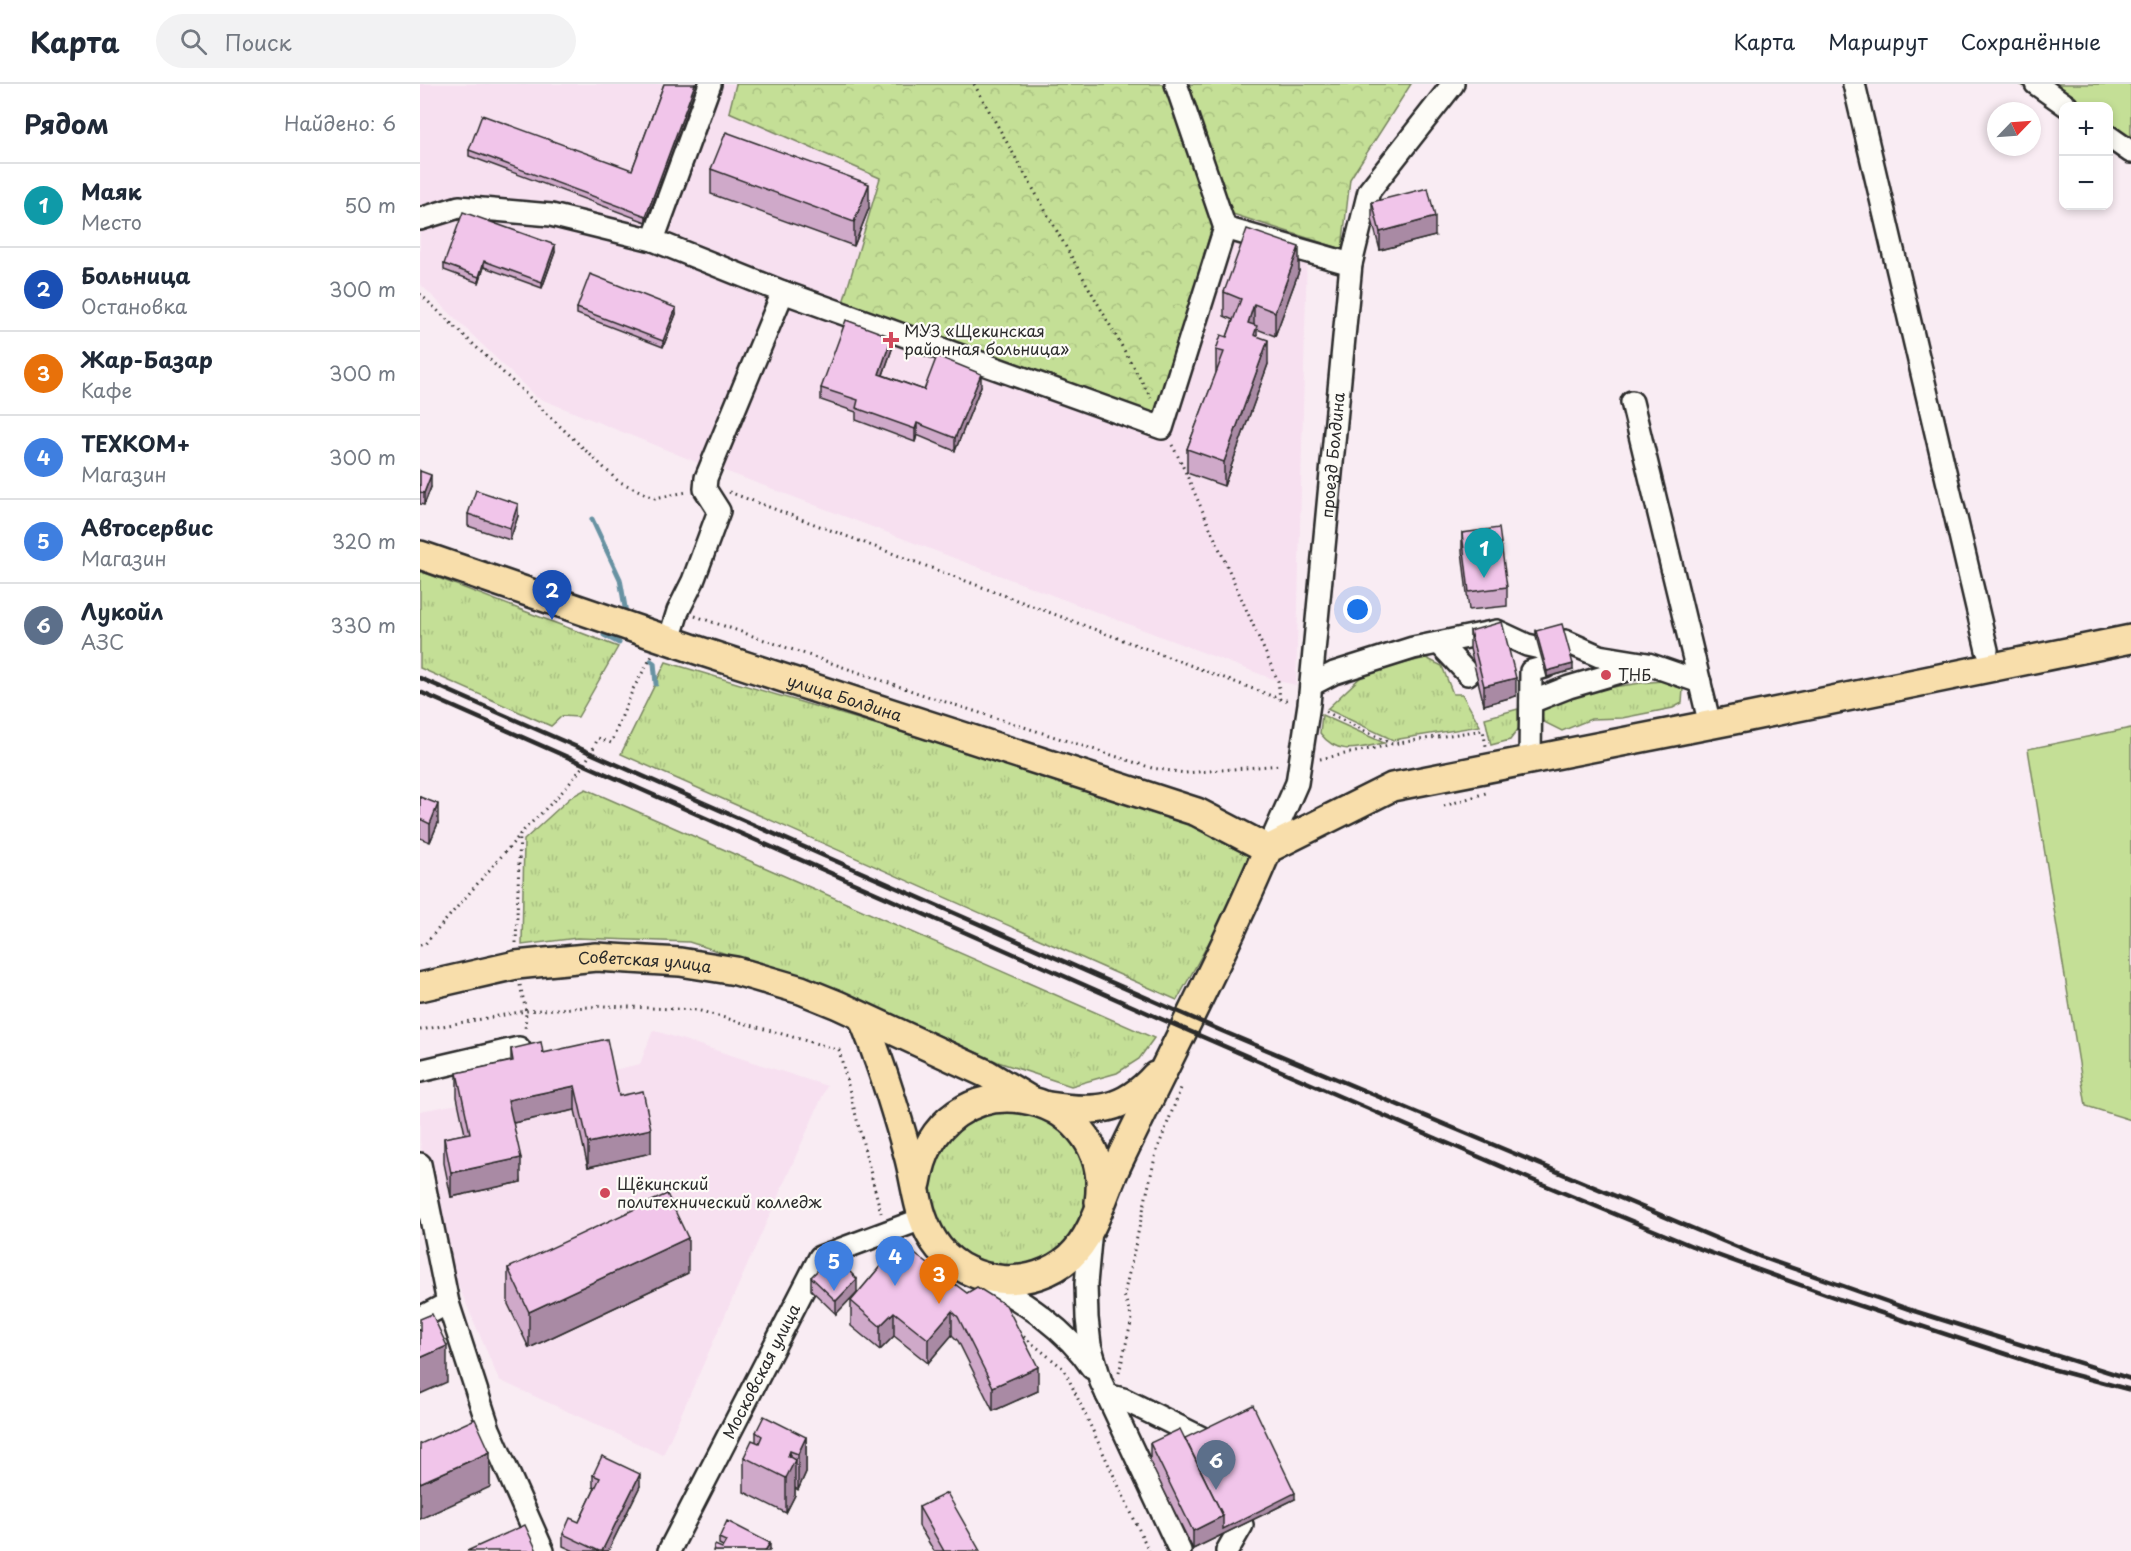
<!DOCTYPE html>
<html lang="ru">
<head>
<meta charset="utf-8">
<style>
	:root { --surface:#fff; --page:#f2f2f3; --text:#1f2937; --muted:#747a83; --line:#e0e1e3; --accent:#0b8043 }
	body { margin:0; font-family:"Playpen Sans",sans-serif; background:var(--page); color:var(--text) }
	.controls { position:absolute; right:18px; top:18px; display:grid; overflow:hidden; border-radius:12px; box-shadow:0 3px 9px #0003 }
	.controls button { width:54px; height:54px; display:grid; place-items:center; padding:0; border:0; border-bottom:2px solid var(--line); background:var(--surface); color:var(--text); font:30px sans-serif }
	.compass { position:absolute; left:1567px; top:18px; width:54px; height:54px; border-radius:50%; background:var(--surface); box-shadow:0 3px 9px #0003; rotate:65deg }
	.you { position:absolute; left:938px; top:526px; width:21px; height:21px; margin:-15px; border:4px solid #fff; border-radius:50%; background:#1a73e8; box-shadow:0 0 0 9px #1a73e833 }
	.badge { display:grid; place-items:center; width:39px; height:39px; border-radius:50%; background:var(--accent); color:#fff; font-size:20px; font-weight:700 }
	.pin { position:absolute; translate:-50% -50px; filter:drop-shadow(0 2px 3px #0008) }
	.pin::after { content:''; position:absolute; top:32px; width:21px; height:18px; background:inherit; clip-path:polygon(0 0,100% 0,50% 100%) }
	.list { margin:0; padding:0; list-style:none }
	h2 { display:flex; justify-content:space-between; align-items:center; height:78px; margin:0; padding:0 24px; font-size:26px }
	h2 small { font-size:20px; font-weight:400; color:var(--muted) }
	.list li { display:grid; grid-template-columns:39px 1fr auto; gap:18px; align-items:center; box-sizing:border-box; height:84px; padding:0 24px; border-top:2px solid var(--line) }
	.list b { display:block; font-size:22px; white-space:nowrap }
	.list p { margin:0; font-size:20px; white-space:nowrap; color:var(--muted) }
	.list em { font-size:20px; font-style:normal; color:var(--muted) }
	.icon { flex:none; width:33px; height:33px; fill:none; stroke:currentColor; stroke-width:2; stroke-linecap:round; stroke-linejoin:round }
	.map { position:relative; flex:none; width:1711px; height:1467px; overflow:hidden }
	header { display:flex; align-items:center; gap:36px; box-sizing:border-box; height:84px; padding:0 30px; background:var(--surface); border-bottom:2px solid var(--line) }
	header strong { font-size:28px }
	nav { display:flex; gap:33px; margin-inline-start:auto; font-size:21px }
	.search { width:420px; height:54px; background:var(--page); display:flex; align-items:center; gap:15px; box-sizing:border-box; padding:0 21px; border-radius:33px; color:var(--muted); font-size:22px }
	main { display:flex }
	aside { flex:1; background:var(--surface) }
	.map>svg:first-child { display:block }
	.built { fill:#f7e0f0 }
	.grass { fill:url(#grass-tufts); stroke:#788560; stroke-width:1.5 }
	.forest { fill:url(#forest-crowns); stroke:#788560; stroke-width:1.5 }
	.garden { fill:#c4df96; stroke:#788560; stroke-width:1.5 }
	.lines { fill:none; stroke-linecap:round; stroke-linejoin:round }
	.stream { stroke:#6892a2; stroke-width:5 }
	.minor-casing { stroke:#2b2b2b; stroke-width:26 }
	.major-casing { stroke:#2b2b2b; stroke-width:32 }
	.path { stroke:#2b2b2b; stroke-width:3; stroke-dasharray:1.5 4.5; stroke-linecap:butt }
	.minor { stroke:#fdfcf7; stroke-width:21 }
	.major { stroke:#f8deab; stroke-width:27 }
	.rail { stroke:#2b2b2b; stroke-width:4.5 }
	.wall { fill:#cfa9c9; stroke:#2b2b2b; stroke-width:1.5 }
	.shaded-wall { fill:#a98aa4; stroke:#2b2b2b; stroke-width:1.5 }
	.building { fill:#f1c5ea; stroke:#2b2b2b; stroke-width:1.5 }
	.poi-dot { fill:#d1495b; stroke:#fdfcf7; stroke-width:2 }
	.labels { text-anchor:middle; stroke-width:4.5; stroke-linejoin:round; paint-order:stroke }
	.poi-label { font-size:16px; fill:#2b2b2b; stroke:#fdfcf7; text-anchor:start }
	.street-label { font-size:16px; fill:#2b2b2b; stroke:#fdfcf7 }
</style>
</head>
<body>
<header>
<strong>Карта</strong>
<div class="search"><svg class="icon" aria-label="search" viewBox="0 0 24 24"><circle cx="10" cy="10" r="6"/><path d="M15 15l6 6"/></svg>Поиск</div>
<nav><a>Карта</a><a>Маршрут</a><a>Сохранённые</a></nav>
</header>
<main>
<aside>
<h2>Рядом<small>Найдено: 6</small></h2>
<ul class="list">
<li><span class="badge" style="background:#0f9aa8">1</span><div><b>Маяк</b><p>Место</p></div><em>50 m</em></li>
<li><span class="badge" style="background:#1a4fb4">2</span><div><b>Больница</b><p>Остановка</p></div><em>300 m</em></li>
<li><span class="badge" style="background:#e8710a">3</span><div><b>Жар-Базар</b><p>Кафе</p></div><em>300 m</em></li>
<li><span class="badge" style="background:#3f7fe0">4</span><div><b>ТЕХКОМ+</b><p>Магазин</p></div><em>300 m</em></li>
<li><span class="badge" style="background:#3f7fe0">5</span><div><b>Автосервис</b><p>Магазин</p></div><em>320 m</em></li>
<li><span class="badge" style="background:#5c6f8a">6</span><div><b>Лукойл</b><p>АЗС</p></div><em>330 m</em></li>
</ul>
</aside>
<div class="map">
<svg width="1711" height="1467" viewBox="0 0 1711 1467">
	<defs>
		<pattern id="grass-tufts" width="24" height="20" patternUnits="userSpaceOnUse" patternTransform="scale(1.5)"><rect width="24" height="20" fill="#c4df96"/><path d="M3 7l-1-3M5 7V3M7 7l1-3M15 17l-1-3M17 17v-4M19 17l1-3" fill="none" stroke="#a9c081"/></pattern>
		<pattern id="forest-crowns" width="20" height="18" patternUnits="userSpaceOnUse" patternTransform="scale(1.5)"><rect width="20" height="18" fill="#c4df96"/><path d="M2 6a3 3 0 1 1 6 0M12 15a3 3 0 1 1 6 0" fill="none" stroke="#a9c081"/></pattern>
	</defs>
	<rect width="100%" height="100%" fill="#f9ecf3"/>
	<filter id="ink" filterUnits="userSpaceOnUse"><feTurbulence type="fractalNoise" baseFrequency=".0167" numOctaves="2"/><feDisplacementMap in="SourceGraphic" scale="12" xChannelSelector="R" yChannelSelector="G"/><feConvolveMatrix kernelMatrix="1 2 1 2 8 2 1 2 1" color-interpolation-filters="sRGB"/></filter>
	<g filter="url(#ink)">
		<g class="built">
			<polygon points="0,0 846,0 897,72 887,168 876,601 858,597 284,379 291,384 116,313 0,200"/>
			<polygon points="233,946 407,1002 243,1371 79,1296 21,1161 0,1057 0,1027 38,1020 37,1013 92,1001 189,987 220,980"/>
		</g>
		<g class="grass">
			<polygon points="0,487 198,563 158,633 142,632 131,642 0,584"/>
			<polygon points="1006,574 1022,582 1033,610 1042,610 1060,642 973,656 907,625 945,589"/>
			<polygon points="246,578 775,735 839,768 757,916 201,670"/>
			<path d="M1242,597L1260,601L1263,605L1262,619L1253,624L1202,634L1171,635L1142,647L1122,637L1119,629C1146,607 1208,600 1242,597Z"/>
			<polygon points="1098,625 1099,644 1090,656 1071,661 1065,634"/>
			<path d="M902,631L964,659C939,664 918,673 900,649Z"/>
			<polygon points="166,705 734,954 719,975 697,989 651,1002 578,978 414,904 269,858 157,854 102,861 104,756 151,713"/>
			<circle cx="589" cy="1105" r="79"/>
		</g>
		<polygon class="forest" points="316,0 991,0 930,95 922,165 797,125 739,328 727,331 423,219 460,94 309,28"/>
		<g class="garden">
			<polygon points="1599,0 1711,0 1711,60 1689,48 1688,22 1643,24"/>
			<polygon points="1711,644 1711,1036 1666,1022 1608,665"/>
		</g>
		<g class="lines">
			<g class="stream">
				<polyline points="172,435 200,495 206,529"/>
				<polyline points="184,551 199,559"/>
				<polyline points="231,577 234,579 236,600"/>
			</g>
			<defs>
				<g id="minor">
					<polyline points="290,0 233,156 363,208 742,344 805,144 756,0"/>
					<polyline points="1434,0 1567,566"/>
					<polyline points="1616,0 1647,22"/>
					<polyline points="1688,52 1711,68"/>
					<polyline points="0,135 39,123 131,131 233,156"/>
					<polyline points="805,144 931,180"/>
					<polyline points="1212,318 1290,641"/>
					<polyline points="249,556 258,527 273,497 299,427 285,405 286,394 363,208"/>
					<polyline points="1145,557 1179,572 1228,580 1280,598"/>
					<polyline points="1019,559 1048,590"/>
					<polyline points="891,601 914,589 993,564 1077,547 1107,561 1120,564"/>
					<polyline points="1111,618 1149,603 1221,582"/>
					<polyline points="1110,676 1111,587 1125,583"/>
					<path id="s1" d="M848,765L877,699L889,620L931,180L949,107L1033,0"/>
					<polyline points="0,987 99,964"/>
					<polyline points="0,1080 28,1219 0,1234"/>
					<polyline points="671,1145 666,1200 667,1234 670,1261 681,1298 760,1467"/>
					<path d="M563,1195C604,1218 646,1245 672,1284"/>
					<polyline points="28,1219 69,1345 123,1467"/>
					<polyline points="687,1311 703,1315 780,1353"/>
					<path id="s2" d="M249,1467L400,1173L502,1135"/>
					<polyline points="807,1467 822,1441"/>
				</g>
				<g id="major">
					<path id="s3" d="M0,471L280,567L777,728L848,765"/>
					<path id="s4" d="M0,903L96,881L176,873L260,878L316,887L381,906L418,921L567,990L610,1016"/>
					<path d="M442,933C461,978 475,1024 488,1071C497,1103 497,1137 519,1164C551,1203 613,1206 650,1173C675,1150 684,1107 699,1077C749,973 803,871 848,765L972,703L1324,634L1711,555"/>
					<path d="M629,1022C674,1029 703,1028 735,992"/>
					<path d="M497,1099C518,967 696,1001 679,1118"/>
				</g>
			</defs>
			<use href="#minor" class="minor-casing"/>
			<use href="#major" class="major-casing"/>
			<g class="path">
				<polyline points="554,0 731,314"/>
				<polyline points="0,210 198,397 235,414 267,408"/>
				<polyline points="752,361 760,376 858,597 860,615"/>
				<polyline points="309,408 860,615 871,617"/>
				<polyline points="275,532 504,611 732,684 765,689 861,681"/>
				<polyline points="906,628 972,660 1063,646 1066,662"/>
				<polyline points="900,675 970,661"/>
				<polyline points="1024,722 1069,708"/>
				<path d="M96,859L100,750C129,721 162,693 178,654L191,659L213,605L232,572"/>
				<polyline points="0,861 5,860 99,752"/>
				<polyline points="100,901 106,927 105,948"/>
				<polyline points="0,946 106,927 184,922 277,926 419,966 461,1129"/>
				<polyline points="599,1249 644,1285 729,1467"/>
				<polyline points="699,1289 712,1235 704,1211 736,1069 761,1004"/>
			</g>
			<use href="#minor" class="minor"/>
			<use href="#major" class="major"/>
			<g class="rail">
				<polyline points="0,594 802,947 1341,1173 1491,1226 1711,1295"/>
				<polyline points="0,608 739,934 1110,1095 1272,1162 1419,1215 1628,1284 1711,1306"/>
			</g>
		</g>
		<g class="wall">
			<polygon points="244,0 226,138 49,72 49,66 212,86"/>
			<polygon points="291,85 449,124 434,162 291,110"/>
			<polygon points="952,118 1015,152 960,166 952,136"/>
			<polygon points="135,168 122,204 64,183 59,199 24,186 24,180"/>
			<polygon points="879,187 855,252 837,245 837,252 848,280 804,402 767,389 767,365 796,290 796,266 807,253 813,236 804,232 804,208"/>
			<polygon points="157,224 256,230 243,263 157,230"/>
			<polygon points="472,265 463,291 504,306 561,302 535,367 497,351 495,358 436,336 436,328 401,316 401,304"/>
			<polygon points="0,387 11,403 4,421 0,420"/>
			<polygon points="48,430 98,432 90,456 48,442"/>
			<polygon points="1042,449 1087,503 1087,522 1049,526 1042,467"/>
			<polygon points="1050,547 1096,612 1064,621 1050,565"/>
			<polygon points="1116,547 1153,586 1127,593 1116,553"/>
			<polygon points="0,713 18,739 10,758 0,754"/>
			<polygon points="91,965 123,969 199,1012 231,1069 168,1083 155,1026 93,1039 101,1098 31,1113 24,1079 24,1054 45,1050 37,1013 37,989 91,977"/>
			<polygon points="480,1159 618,1307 573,1327 538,1257 532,1251 508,1279 474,1252 460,1266 431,1242 431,1217"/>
			<polygon points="88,1184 268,1189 109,1264 88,1220"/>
			<polygon points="391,1193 437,1208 416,1230 391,1206"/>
			<polygon points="336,1348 386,1353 386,1388 378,1406 375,1404 375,1411 366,1429 324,1408 324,1373 336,1358"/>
			<polygon points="765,1354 875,1415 773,1465 730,1378 730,1359"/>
			<polygon points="173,1391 220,1402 188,1467 154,1467 143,1462 143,1450 159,1438 175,1404 173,1403"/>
			<polygon points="499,1423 560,1467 514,1467 499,1442"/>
			<polygon points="299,1454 350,1465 349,1467 293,1467 302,1464 303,1462 299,1460"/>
		</g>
		<g class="shaded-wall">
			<polygon points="275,0 277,0 226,138 226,132"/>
			<polygon points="449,100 449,124 434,162 434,138"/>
			<polygon points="1015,133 1015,152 960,166 960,148"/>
			<polygon points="135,161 135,168 122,204 122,198"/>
			<polygon points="879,163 879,187 855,252 855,228"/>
			<polygon points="64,177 64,183 59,199 59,193"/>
			<polygon points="834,220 834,244 828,239"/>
			<polygon points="256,224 256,230 243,263 243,257"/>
			<polygon points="472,253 472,265 459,302 459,290"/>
			<polygon points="848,256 848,280 804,402 804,378"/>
			<polygon points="561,290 561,302 535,367 535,354"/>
			<polygon points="497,339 497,351 495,358 495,345"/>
			<polygon points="11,391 11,403 4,421 4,409"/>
			<polygon points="98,420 98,432 90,456 90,444"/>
			<polygon points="1153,580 1153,586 1127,593 1127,587"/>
			<polygon points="1096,594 1096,612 1064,621 1064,602"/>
			<polygon points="18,720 18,739 10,758 10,740"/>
			<polygon points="155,1002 155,1026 88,1040 88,1016"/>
			<polygon points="231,1045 231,1069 168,1083 168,1059"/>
			<polygon points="101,1074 101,1098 31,1113 31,1089"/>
			<polygon points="268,1154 268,1189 109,1264 109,1228"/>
			<polygon points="437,1195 437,1208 416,1230 416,1217"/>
			<polygon points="532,1227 532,1251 508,1279 508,1255"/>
			<polygon points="474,1228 474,1252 460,1266 460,1242"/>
			<polygon points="27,1262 27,1298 0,1310 0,1274"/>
			<polygon points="618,1283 618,1307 573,1327 573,1303"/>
			<polygon points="386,1353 386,1388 378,1406 378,1370"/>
			<polygon points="370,1367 370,1385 375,1376 375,1411 366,1429 366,1394 368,1372"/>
			<polygon points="70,1368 70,1403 0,1435 0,1399"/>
			<polygon points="220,1390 220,1402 188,1467 182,1467"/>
			<polygon points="875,1409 875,1415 773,1465 773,1447 803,1432"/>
			<polygon points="350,1459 350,1465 349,1467 345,1467"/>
		</g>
		<g class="building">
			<polygon points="244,0 275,0 226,132 49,66 62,31 212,86"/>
			<polygon points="306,48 449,100 434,138 291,85"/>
			<polygon points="1008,104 1015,133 960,148 952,118"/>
			<polygon points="43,128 135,161 122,198 64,177 59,193 24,180"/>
			<polygon points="827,145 879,163 855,228 834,220 828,239 837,242 834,251 848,256 804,378 767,365 804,268 796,266 801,251 807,253 821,215 804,208"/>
			<polygon points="170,190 256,224 243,257 157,224"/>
			<polygon points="426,236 472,253 459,290 504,306 517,272 561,290 535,354 497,339 495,345 436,324 438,316 401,304"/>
			<polygon points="0,387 11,391 4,409 0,408"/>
			<polygon points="56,406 98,420 90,444 48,430"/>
			<polygon points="1079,444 1087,503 1049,508 1042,449"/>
			<polygon points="1082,538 1096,594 1064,602 1050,547"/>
			<polygon points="1142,540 1153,580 1127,587 1116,547"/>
			<polygon points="0,713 18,720 10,740 0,735"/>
			<polygon points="187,955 199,1012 223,1007 231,1045 168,1059 155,1002 88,1016 101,1074 31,1089 24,1054 50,1049 37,989 93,977 91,965 121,958 123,969"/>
			<polygon points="247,1110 268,1154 109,1228 88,1184"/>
			<polygon points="480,1159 547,1209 557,1203 586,1221 618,1283 573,1303 538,1233 532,1227 508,1255 474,1228 460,1242 431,1217"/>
			<polygon points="413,1171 437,1195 416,1217 391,1193"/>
			<polygon points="12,1230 27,1262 0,1274 0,1235"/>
			<polygon points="833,1321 875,1409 803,1445 803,1432 765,1354"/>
			<polygon points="344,1332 386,1353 378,1370 370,1367 368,1372 375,1376 366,1394 324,1373 332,1356 339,1359 342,1352 336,1348"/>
			<polygon points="55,1335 70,1368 0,1399 0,1360"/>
			<polygon points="760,1345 803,1432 773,1447 730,1359"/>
			<polygon points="182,1372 220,1390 182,1467 179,1467 143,1450 150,1434 159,1438 180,1394 173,1391"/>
			<polygon points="527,1409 560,1467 524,1467 499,1423"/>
			<polygon points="307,1437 350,1459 345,1467 293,1467 295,1461 302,1464 306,1457 299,1454"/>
			<polygon points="105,1441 117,1467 47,1467"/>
		</g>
	</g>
	<g class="poi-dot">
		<path d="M468 247h6v6h6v6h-6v6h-6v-6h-6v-6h6z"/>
		<circle cx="1186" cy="591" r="6"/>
		<circle cx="185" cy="1109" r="6"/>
	</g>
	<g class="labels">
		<g class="poi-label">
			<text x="484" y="253">МУЗ «Щекинская<tspan x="484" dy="18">районная больница»</tspan></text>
			<text x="1198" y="597">ТНБ</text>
			<text x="197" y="1106">Щёкинский<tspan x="197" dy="18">политехнический колледж</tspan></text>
		</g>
		<g class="street-label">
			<text dy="6" stroke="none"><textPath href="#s1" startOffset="402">проезд Болдина</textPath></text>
			<text dy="6" stroke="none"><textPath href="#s3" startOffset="448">улица Болдина</textPath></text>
			<text dy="6" stroke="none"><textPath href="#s4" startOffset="228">Советская улица</textPath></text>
			<text dy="6" stroke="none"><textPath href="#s2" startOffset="202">Московская улица</textPath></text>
		</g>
	</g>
</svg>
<div class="controls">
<button>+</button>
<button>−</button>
</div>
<svg class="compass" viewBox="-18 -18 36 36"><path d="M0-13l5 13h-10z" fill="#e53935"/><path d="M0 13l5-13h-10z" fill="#747a83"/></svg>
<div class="you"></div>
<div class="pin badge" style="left:1064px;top:494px;background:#0f9aa8">1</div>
<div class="pin badge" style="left:132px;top:536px;background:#1a4fb4">2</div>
<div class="pin badge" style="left:519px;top:1220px;background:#e8710a">3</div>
<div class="pin badge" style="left:475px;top:1202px;background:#3f7fe0">4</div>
<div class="pin badge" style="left:414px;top:1207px;background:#3f7fe0">5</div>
<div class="pin badge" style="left:796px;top:1406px;background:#5c6f8a">6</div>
</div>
</main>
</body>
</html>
